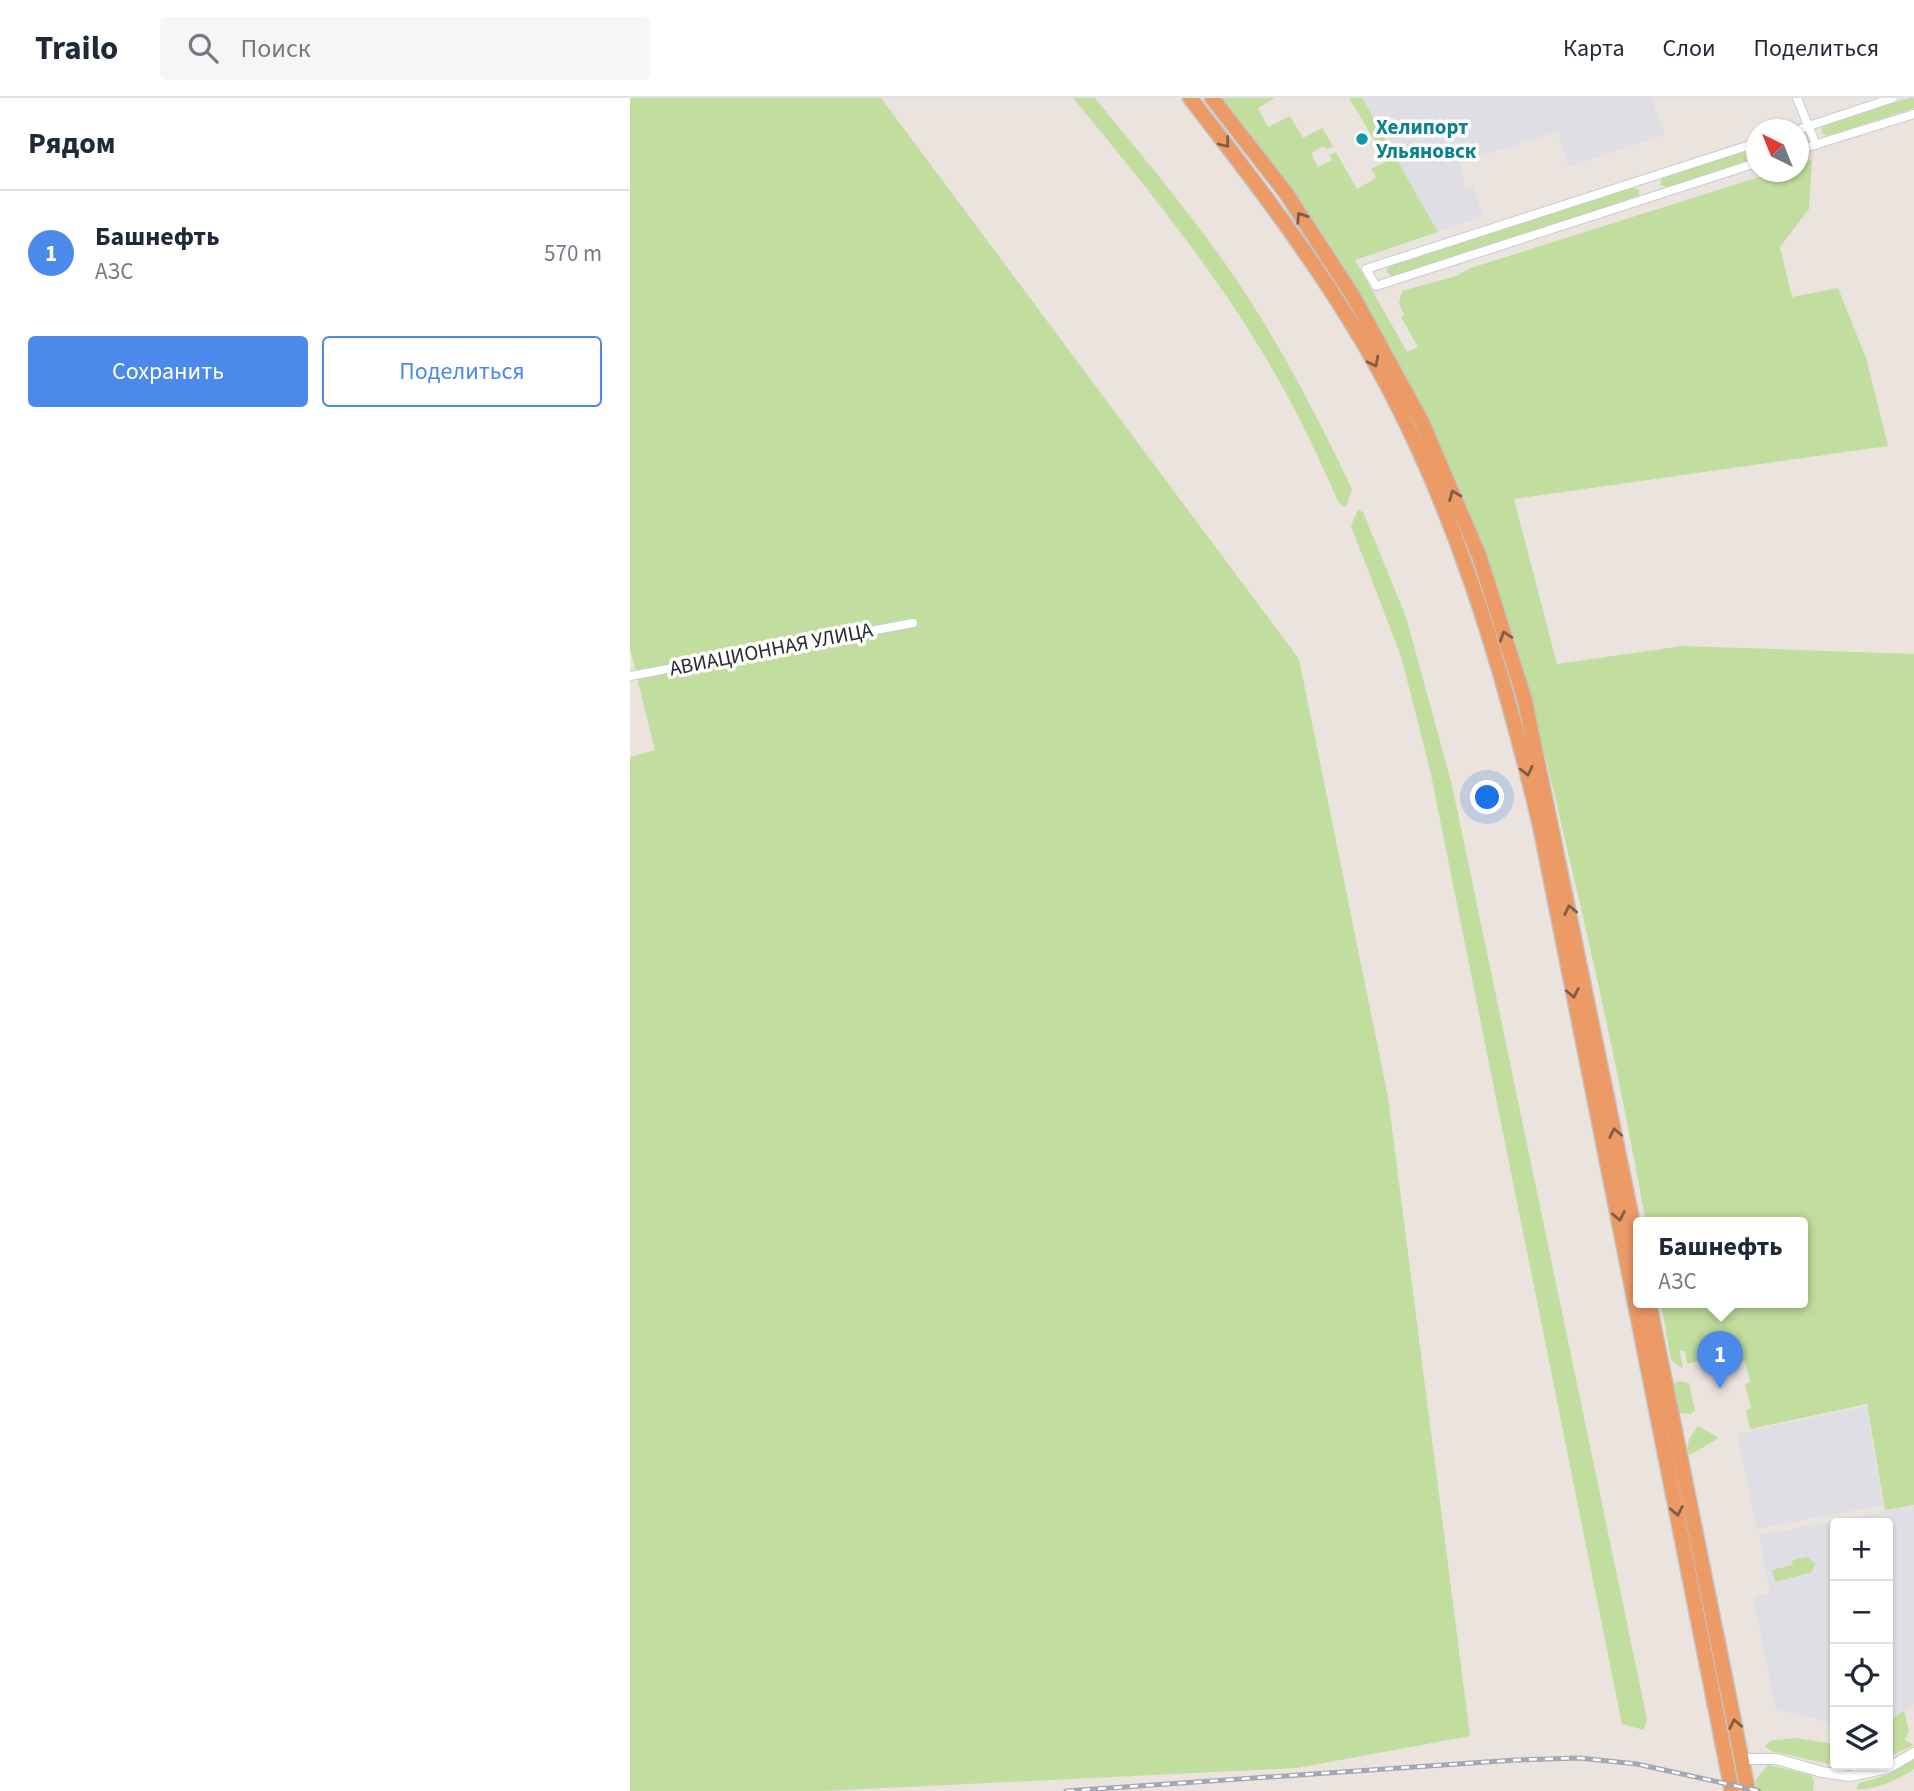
<!DOCTYPE html>
<html lang="ru">
<head>
<meta charset="utf-8">
<style>
	:root { --surface:#fff; --page:#f6f6f7; --text:#1f2937; --muted:#747a83; --line:#e0e1e3; --accent:#4b89eb }
	body { margin:0; font-family:"Source Sans 3",sans-serif; background:var(--page); color:var(--text) }
	.controls { position:absolute; right:21px; bottom:21px; display:grid; overflow:hidden; border-radius:7px; box-shadow:0 2px 5px #0004 }
	.controls button { width:63px; height:63px; display:grid; place-items:center; padding:0; border:0; border-bottom:2px solid var(--line); background:var(--surface); color:var(--text); font:35px sans-serif }
	.compass { position:absolute; left:1116px; top:21px; width:63px; height:63px; border-radius:50%; background:var(--surface); box-shadow:0 2px 5px #0004; rotate:317deg }
	.you { position:absolute; left:858px; top:700px; width:24px; height:24px; margin:-18px; border:5px solid #fff; border-radius:50%; background:#1a73e8; box-shadow:0 0 0 10px #1a73e833 }
	.badge { display:grid; place-items:center; width:46px; height:46px; border-radius:50%; background:var(--accent); color:#fff; font-size:23px; font-weight:700 }
	.pin { position:absolute; translate:-50% -58px; filter:drop-shadow(0 2px 4px #0008) }
	.pin::after { content:''; position:absolute; top:37px; width:24px; height:21px; background:inherit; clip-path:polygon(0 0,100% 0,50% 100%) }
	.popup { position:absolute; left:1003px; top:1119px; width:175px; height:91px; box-sizing:border-box; display:grid; place-content:center; border-radius:7px; background:var(--surface); filter:drop-shadow(0 2px 5px #0005); font-size:23px; white-space:nowrap; color:var(--muted) }
	.popup b { font-size:26px; color:var(--text) }
	.popup::after { content:''; position:absolute; left:50%; top:100%; margin-left:-14px; border:14px solid transparent; border-top-color:var(--surface) }
	.list { margin:0; padding:0; list-style:none }
	h2 { display:flex; justify-content:space-between; align-items:center; height:91px; margin:0; padding:0 28px; font-size:30px }
	h2 small { font-size:23px; font-weight:400; color:var(--muted) }
	.list li { display:grid; grid-template-columns:46px 1fr auto; gap:21px; align-items:center; box-sizing:border-box; height:126px; padding:0 28px; border-top:2px solid var(--line) }
	.list b { display:block; font-size:26px; white-space:nowrap }
	.list p { margin:0; font-size:23px; white-space:nowrap; color:var(--muted) }
	.list em { font-size:23px; font-style:normal; color:var(--muted) }
	.actions { display:flex; gap:14px; padding:21px 28px }
	.actions a { flex:1; padding:16px 0; border:2px solid var(--accent); border-radius:7px; text-align:center; font-size:24px; color:var(--accent) }
	.actions .main { background:var(--accent); color:#fff }
	.icon { flex:none; width:38px; height:38px; fill:none; stroke:currentColor; stroke-width:2; stroke-linecap:round; stroke-linejoin:round }
	.map { position:relative; flex:none; width:1284px; height:1693px; overflow:hidden }
	header { display:flex; align-items:center; gap:42px; box-sizing:border-box; height:98px; padding:0 35px; background:var(--surface); border-bottom:2px solid var(--line) }
	header strong { font-size:33px }
	nav { display:flex; gap:38px; margin-inline-start:auto; font-size:24px }
	.search { width:490px; height:63px; background:var(--page); display:flex; align-items:center; gap:18px; box-sizing:border-box; padding:0 24px; border-radius:7px; color:var(--muted); font-size:26px }
	main { display:flex }
	aside { flex:1; background:var(--surface) }
	.map>svg:first-child { display:block }
	.industrial { fill:#dfdee5 }
	.green { fill:#c1de9f }
	.lines { fill:none; stroke-linecap:round; stroke-linejoin:round }
	.minor-casing { stroke:#c6cbd3; stroke-width:10 }
	.tertiary-casing { stroke:#c6cbd3; stroke-width:12 }
	.trunk-casing { stroke:#c4c4c4; stroke-width:17 }
	.minor { stroke:#fff; stroke-width:8 }
	.tertiary { stroke:#fff; stroke-width:10 }
	.trunk { stroke:#ec9a66; stroke-width:14 }
	.rail-casing { stroke:#a1a8b3; stroke-width:5 }
	.rail { stroke:#fff; stroke-width:2.5; stroke-dasharray:8; stroke-linecap:butt }
	.oneway { stroke:#825d46 }
	.culture-dot { fill:#0f9aa8; stroke:#fff; stroke-width:2.5 }
	.labels { text-anchor:middle; stroke-width:7; stroke-linejoin:round; paint-order:stroke }
	.culture-label { font-size:21px; font-weight:bold; fill:#0d838f; stroke:#fff; text-anchor:start }
	.street-label { font-size:21px; fill:#2b2b2b; stroke:#fff }
</style>
</head>
<body>
<header>
<strong>Trailo</strong>
<div class="search"><svg class="icon" aria-label="search" viewBox="0 0 24 24"><circle cx="10" cy="10" r="6"/><path d="M15 15l6 6"/></svg>Поиск</div>
<nav><a>Карта</a><a>Слои</a><a>Поделиться</a></nav>
</header>
<main>
<aside>
<h2>Рядом<small></small></h2>
<ul class="list">
<li><span class="badge">1</span><div><b>Башнефть</b><p>АЗС</p></div><em>570 m</em></li>
</ul>
<div class="actions"><a class="main">Сохранить</a><a>Поделиться</a></div>
</aside>
<div class="map">
<svg width="1284" height="1693" viewBox="0 0 1284 1693">
	<rect width="100%" height="100%" fill="#ebe3de"/>
	<g class="industrial">
		<polygon points="732,0 1021,0 1035,37 939,69 927,34 830,65 836,90 843,88 853,119 808,134"/>
		<polygon points="1236,1308 1253,1407 1127,1431 1107,1336"/>
		<polygon points="1284,1408 1284,1606 1258,1622 1258,1425 1205,1425 1205,1626 1146,1612 1123,1499 1140,1495 1129,1437"/>
	</g>
	<g class="green">
		<polygon points="0,0 251,0 669,561 758,999 840,1638 667,1670 194,1693 0,1693 0,659 25,652 0,551"/>
		<path d="M443,0H465C510,55 556,110 597,168C646,238 685,314 722,391L716,409L709,405C688,358 666,311 640,267C584,171 513,85 443,0Z"/>
		<path d="M591,0H645L628,10L638,29L660,18L673,40L692,30L703,48L697,51L694,48L681,55L688,69L702,62L700,57L706,54L727,91L746,80L741,71L757,63L719,0H732L808,134L725,162L777,254L788,249L771,219L774,216L769,206L772,193L826,178L841,170L1145,74H1168L1169,66L1182,62L1179,111L1150,149L1162,199L1208,190L1236,260L1258,348L884,401L927,566L1053,548L1284,556V1407L1255,1412L1237,1306L1120,1331L1116,1312L1121,1310L1115,1286L1120,1284L1115,1263L1102,1265L1097,1242L1085,1244L1087,1259L1057,1266L1055,1253H1050L1053,1271L1041,1262L1031,1205H1172V1125H1016C994,1002 968,881 939,759C916,660 894,561 859,465C798,296 704,139 591,0Z"/>
		<polygon points="1279,0 1284,0 1284,10 1197,38 1192,35 1193,27"/>
		<polygon points="1126,48 1126,60 1037,89 1030,87 1032,79"/>
		<polygon points="1002,89 1009,92 1008,99 762,178 756,173 759,167"/>
		<polygon points="728,412 733,414 776,519 822,687 1017,1621 1014,1632 992,1626 800,672 771,558 721,428"/>
		<polygon points="1048,1283 1059,1285 1065,1313 1060,1316 1049,1315 1044,1286"/>
		<polygon points="1068,1328 1089,1340 1060,1357 1057,1354 1059,1341"/>
		<polygon points="1178,1459 1185,1466 1182,1474 1145,1484 1142,1472 1163,1467 1162,1462"/>
		<polygon points="1274,1613 1279,1633 1275,1642 1284,1647 1258,1659 1258,1623"/>
		<polygon points="1166,1640 1205,1646 1205,1667 1236,1667 1212,1669 1141,1653 1135,1648 1140,1643"/>
		<path d="M1284,1661V1671C1271,1681 1242,1693 1226,1691L1229,1685L1257,1677Z"/>
		<polygon points="1138,1667 1181,1677 1184,1684 1183,1693 1126,1693 1126,1681"/>
	</g>
	<g class="lines">
		<defs>
			<g id="minor">
				<polyline points="1167,0 1186,47"/>
				<polyline points="1167,32 1263,0"/>
				<polyline points="1126,45 736,171 746,188 1126,65"/>
				<polyline points="1168,52 1284,16"/>
				<polyline points="0,578 283,525"/>
			</g>
			<polyline id="tertiary" points="1112,1661 1146,1661 1192,1674 1220,1678 1258,1670 1284,1655"/>
			<g id="trunk">
				<path d="M560,0C623,81 685,162 737,251C823,400 872,566 911,732L1102,1693"/>
				<polyline points="582,0 656,95 723,198 792,324 850,460 895,603 1008,1150"/>
				<polyline points="1019,1205 1118,1693"/>
			</g>
		</defs>
		<use href="#minor" class="minor-casing"/>
		<use href="#tertiary" class="tertiary-casing"/>
		<use href="#trunk" class="trunk-casing"/>
		<use href="#minor" class="minor"/>
		<use href="#tertiary" class="tertiary"/>
		<use href="#trunk" class="trunk"/>
		<defs>
			<polyline id="rail" points="436,1693 885,1662 949,1660 1007,1666 1129,1693"/>
		</defs>
		<use href="#rail" class="rail-casing"/>
		<use href="#rail" class="rail"/>
	</g>
	<defs><path id="oneway-chevron" d="M-2-3.5L2.5 0L-2 3.5" fill="none" stroke-width="1.6" stroke-linecap="round" stroke-linejoin="round" transform="scale(1.75)"/></defs>
	<g class="oneway">
		<use href="#oneway-chevron" transform="translate(595 45) rotate(52)"/>
		<use href="#oneway-chevron" transform="translate(671 119) rotate(-123)"/>
		<use href="#oneway-chevron" transform="translate(744 264) rotate(63)"/>
		<use href="#oneway-chevron" transform="translate(824 397) rotate(-112)"/>
		<use href="#oneway-chevron" transform="translate(875 538) rotate(-108)"/>
		<use href="#oneway-chevron" transform="translate(897 673) rotate(77)"/>
		<use href="#oneway-chevron" transform="translate(940 812) rotate(-102)"/>
		<use href="#oneway-chevron" transform="translate(943 895) rotate(79)"/>
		<use href="#oneway-chevron" transform="translate(985 1035) rotate(-101)"/>
		<use href="#oneway-chevron" transform="translate(989 1118) rotate(79)"/>
		<use href="#oneway-chevron" transform="translate(1047 1413) rotate(79)"/>
		<use href="#oneway-chevron" transform="translate(1105 1626) rotate(-101)"/>
	</g>
	<circle class="culture-dot" cx="732" cy="41" r="7"/>
	<g class="labels">
		<g class="culture-label">
			<text x="746" y="36">Хелипорт<tspan x="746" dy="24">Ульяновск</tspan></text>
		</g>
		<g class="street-label">
			<text transform="translate(141 551) rotate(-11)" y="7">АВИАЦИОННАЯ УЛИЦА</text>
		</g>
	</g>
</svg>
<div class="controls">
<button>+</button>
<button>−</button>
<button><svg class="icon" aria-label="locate" viewBox="0 0 24 24"><circle cx="12" cy="12" r="6"/><path d="M12 2v4M12 18v4M2 12h4M18 12h4"/></svg></button>
<button><svg class="icon" aria-label="layers" viewBox="0 0 24 24"><path d="M12 4l9 5-9 5-9-5zM3 14l9 5 9-5"/></svg></button>
</div>
<svg class="compass" viewBox="-18 -18 36 36"><path d="M0-13l5 13h-10z" fill="#e53935"/><path d="M0 13l5-13h-10z" fill="#747a83"/></svg>
<div class="you"></div>
<div class="pin badge" style="left:1090px;top:1291px">1</div>
<div class="popup"><b>Башнефть</b>АЗС</div>
</div>
</main>
</body>
</html>
